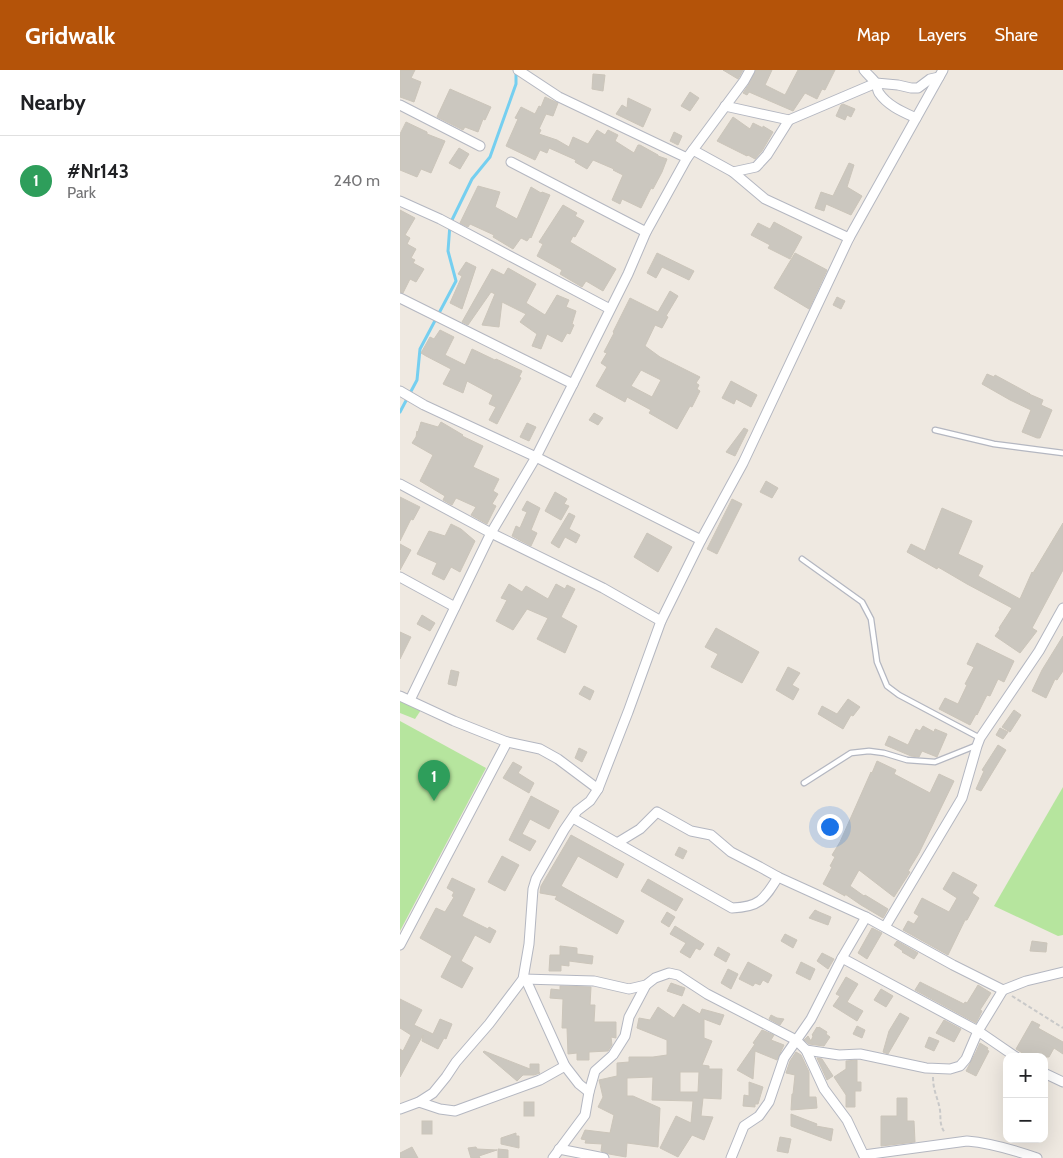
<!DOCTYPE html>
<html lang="en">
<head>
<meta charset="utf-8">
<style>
	:root { --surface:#fff; --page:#f6f6f6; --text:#202124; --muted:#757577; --line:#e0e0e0; --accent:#b45309 }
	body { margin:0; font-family:Cabin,sans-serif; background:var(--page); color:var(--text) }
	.controls { position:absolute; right:15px; bottom:15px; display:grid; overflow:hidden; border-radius:10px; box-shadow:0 5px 20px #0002 }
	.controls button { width:45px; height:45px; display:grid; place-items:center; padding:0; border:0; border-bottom:1px solid var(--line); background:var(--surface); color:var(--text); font:25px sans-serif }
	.you { position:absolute; left:429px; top:756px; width:18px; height:18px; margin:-12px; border:4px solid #fff; border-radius:50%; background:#1a73e8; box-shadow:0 0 0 8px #1a73e833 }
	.badge { display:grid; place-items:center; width:32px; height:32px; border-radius:50%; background:var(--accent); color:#fff; font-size:16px; font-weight:700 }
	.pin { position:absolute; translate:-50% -41px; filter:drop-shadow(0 1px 2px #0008) }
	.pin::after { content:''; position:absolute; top:26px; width:18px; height:15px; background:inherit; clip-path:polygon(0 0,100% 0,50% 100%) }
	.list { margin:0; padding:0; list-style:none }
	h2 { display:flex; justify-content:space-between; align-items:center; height:65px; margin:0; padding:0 20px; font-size:21px }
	h2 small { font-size:16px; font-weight:400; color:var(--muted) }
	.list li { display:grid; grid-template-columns:32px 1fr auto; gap:15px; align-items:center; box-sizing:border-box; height:90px; padding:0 20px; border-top:1px solid var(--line) }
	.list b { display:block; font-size:19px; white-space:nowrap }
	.list p { margin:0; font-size:16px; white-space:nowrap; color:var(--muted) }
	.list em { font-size:16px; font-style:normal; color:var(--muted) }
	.map { position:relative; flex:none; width:663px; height:1088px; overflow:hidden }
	header { display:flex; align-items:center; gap:30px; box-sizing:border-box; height:70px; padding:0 25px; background:var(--accent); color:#fff }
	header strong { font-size:24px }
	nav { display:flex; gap:28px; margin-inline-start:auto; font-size:18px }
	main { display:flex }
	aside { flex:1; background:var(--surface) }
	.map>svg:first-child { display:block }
	.green { fill:#b6e59e }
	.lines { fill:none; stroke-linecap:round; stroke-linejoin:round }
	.stream { stroke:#75cff0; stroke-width:3 }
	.building { fill:#cbc7bf; stroke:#cbc5ba; fill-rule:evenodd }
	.lane-casing { stroke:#b4b7c1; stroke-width:7 }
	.street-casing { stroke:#b4b7c1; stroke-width:11 }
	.path { stroke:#c9c9c9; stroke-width:2; stroke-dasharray:4 2.5; stroke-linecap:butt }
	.lane { stroke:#fff; stroke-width:4.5 }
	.street { stroke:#fff; stroke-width:9 }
</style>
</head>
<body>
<header>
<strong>Gridwalk</strong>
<nav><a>Map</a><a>Layers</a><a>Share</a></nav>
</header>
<main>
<aside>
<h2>Nearby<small></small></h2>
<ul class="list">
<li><span class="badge" style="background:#2e9e5b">1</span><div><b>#Nr143</b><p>Park</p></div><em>240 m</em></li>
</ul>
</aside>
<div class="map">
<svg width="663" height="1088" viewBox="0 0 663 1088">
	<rect width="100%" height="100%" fill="#efe9e1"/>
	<g class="green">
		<polygon points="0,628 21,640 15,649 0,643"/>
		<polygon points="0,651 86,698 0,861"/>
		<polygon points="663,717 663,865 658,866 594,836"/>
	</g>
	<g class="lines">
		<polyline class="stream" points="0,342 17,310 20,279 56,211 48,181 50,154 72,109 90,87 116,14 116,1"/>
	</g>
	<g class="building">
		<polygon points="0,0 15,0 11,8 21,12 14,32 0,27"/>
		<polygon points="323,0 343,0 338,9"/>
		<polygon points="356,0 372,0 365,15 385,25 398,0 435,0 425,20 422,19 417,29 405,23 393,41 349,22 347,25 343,23 349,14"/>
		<polygon points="193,4 205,5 203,21 192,19"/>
		<polygon points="50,19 91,37 85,50 83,49 78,62 65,57 63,60 37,47"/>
		<polygon points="290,22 299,28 290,41 281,36"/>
		<polygon points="145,27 158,33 153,46 146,44 139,59 141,60 139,64 157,70 169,77 173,67 188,74 197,60 205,65 208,60 218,65 215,71 234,83 238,75 240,75 258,85 258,86 267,89 262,102 253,119 251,118 241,138 222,129 220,134 212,130 223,105 213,100 214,99 193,90 187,99 175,92 176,90 149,78 147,83 140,80 135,90 106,76 118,49 115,48 121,37 135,44 139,36 141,37"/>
		<polygon points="228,28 251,39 243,57 216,44 222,35 227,38"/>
		<polygon points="443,34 455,39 451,47 447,45 445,50 436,46 441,35"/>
		<polygon points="333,47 350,59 353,53 363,58 363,56 373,62 362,81 355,89 348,85 347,86 317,71"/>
		<polygon points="6,52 27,62 27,64 45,71 31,103 21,99 17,107 0,100 0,64"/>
		<polygon points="274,62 282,66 278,75 270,71"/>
		<polygon points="59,78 69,84 60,99 49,93"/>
		<polygon points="449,93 454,95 447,117 462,126 451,145 426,134 424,141 415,138 421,122 433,126"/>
		<polygon points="78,116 100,122 95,137 117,149 131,117 141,123 142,122 150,125 131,168 130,167 127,171 121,168 113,179 93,167 94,165 70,154 68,157 60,153"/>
		<polygon points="163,135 177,143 175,146 184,151 175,167 173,166 170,172 216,199 203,221 186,211 182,217 160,204 162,200 137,186 143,174 139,172"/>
		<polygon points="0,140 15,148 5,165 10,168 7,174 16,179 11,188 15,190 13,193 24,199 16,212 10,209 3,223 0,222"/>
		<polygon points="374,152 402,167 390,189 368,178 370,175 351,165 358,153 370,159"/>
		<polygon points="257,183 294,201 289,210 262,197 256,208 247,203"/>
		<polygon points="395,183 427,200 409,239 374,218"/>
		<polygon points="66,192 76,197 62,239 50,233 62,206 58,204"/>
		<polygon points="108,198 136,214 126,233 145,245 157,225 169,230 166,237 176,241 172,254 174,255 170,264 167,263 162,272 147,264 141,279 132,276 137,264 120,252 126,244 102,232 99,257 82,255 95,224 91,222 68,255 62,252 92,199 104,205"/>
		<path d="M270,221L278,226L266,246L268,247L262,258L255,255L245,276L260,287L300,307L296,313L299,315L297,319L300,321L292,337L290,336L277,359L249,343L251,340L227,327L225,332L196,316L207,297L201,293L207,283L204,282L214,263L213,262L230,228L258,242ZM241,300L261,310L252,327L231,316Z"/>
		<polygon points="437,227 445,231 441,239 433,235"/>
		<polygon points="40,260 54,267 45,285 65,295 72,279 95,290 96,289 122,301 119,307 121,308 97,354 89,350 96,337 89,334 93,325 67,311 63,323 43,314 51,299 26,286 21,283 30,267 34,269"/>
		<polygon points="587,304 594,307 595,305 630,324 629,324 643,330 641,335 652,340 640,368 637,368 622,362 631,340 610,330 582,314"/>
		<polygon points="331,311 357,325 351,337 336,329 334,334 322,328"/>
		<polygon points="194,343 203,348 198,355 189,350"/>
		<polygon points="21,352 38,357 41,352 63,365 62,366 83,376 73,397 99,409 93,421 98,424 92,434 96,436 87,454 71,445 76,437 56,428 52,435 43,430 45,426 20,411 33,385 12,373 16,367 17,361 18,362"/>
		<polygon points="127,353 136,357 129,371 120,367"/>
		<polygon points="344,358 348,360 335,386 326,382"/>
		<polygon points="366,411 378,418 372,428 360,422"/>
		<polygon points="155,422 167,429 164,434 169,436 161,450 145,441"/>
		<polygon points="0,427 20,437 13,450 11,449 0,471"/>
		<polygon points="332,429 342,434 317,484 307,479"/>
		<polygon points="127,431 140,438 131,460 137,463 131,476 112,466 116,456 120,458 127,442 122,440"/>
		<polygon points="542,438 572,451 558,484 583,496 578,506 620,529 632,502 633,503 663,453 663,500 632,558 637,561 620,583 595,566 600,559 599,558 612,538 567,514 538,497 537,499 507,482 511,474 525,481"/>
		<polygon points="169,443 175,446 169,459 180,465 176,473 165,467 159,478 151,473"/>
		<polygon points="51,454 61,459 75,471 60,502 51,497 44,510 32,504 37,493 17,484 29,461 45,466"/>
		<polygon points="247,463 272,477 258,502 234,487"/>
		<polygon points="0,474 11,480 0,500"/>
		<polygon points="109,514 122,522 126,516 148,529 156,514 165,519 167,515 175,519 161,547 177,556 165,583 137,569 148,548 127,539 113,560 96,551 107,530 101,528"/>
		<polygon points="22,545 35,553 30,561 17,554"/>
		<polygon points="316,558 359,582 342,613 311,597 318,584 305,577"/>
		<polygon points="0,562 11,567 0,589"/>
		<polygon points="663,566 663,601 657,610 655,609 646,628 632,621 642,600"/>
		<polygon points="577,573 614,591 604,612 598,609 590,626 587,625 577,645 576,644 570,655 539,639 545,628 558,634 567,615 565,614 574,597 567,594"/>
		<polygon points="388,597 400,603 392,615 399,619 393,630 376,620"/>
		<polygon points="51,600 59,602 56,616 48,614"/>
		<polygon points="184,616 194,621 190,630 179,624"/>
		<polygon points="448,629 460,637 453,646 451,645 443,659 418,644 422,636 437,644"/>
		<polygon points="614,640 621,645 610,662 602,657"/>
		<polygon points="523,656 534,662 535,659 547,664 537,687 522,681 519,687 511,686 485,675 489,666 508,675 516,659 520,661"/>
		<polygon points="600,658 608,662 603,669 596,665"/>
		<polygon points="598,675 606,680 581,721 576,719 584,701 582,700"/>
		<polygon points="179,678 187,682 182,692 175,688"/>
		<polygon points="477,691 496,700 494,704 530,723 539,704 554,711 519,783 508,801 510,802 494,827 459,800 450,816 464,826 465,825 488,839 483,848 461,835 445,824 445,826 423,814 432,797 430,796 435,787 432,785 440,772 471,702 472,703"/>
		<polygon points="113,692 122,697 118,703 134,713 129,723 103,708"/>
		<polygon points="131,726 159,741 149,759 130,749 122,764 136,771 130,781 109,770"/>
		<polygon points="171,765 224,794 217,808 178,786 161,816 224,851 217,864 155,829 157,826 140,823 141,816"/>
		<polygon points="279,777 287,781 283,789 275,785"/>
		<polygon points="102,786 119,795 105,821 88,812"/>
		<polygon points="553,802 577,815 572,823 579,828 567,850 565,850 548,885 503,860 508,851 514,854 519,846 514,843 522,828 549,842 557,828 543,819"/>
		<polygon points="52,808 75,819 62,846 88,859 89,857 96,861 90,873 75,865 61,891 73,898 62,918 41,907 52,886 20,868 36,838 45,842 54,827 52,826 54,822 47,818"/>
		<polygon points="248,809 283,829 276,841 241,821"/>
		<polygon points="415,840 419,842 431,847 428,855 409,848"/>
		<polygon points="267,842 275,847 269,857 261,852"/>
		<polygon points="275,856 304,874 300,880 296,878 290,888 280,882 286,873 270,864"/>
		<polygon points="472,858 482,863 467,889 458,883"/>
		<polygon points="385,864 397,870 393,878 381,871"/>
		<polygon points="497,871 518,883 514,889 502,882 503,881 494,875"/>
		<polygon points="632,871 647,873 646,882 630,881"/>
		<polygon points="160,876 177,878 177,884 193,886 192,894 169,891 169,896 161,895 161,901 149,901 150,885 160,885"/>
		<polygon points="318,877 330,884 326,892 314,885"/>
		<polygon points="422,883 434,889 428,899 417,891"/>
		<polygon points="348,892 372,905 368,913 363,910 360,915 355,913 353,916 339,909"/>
		<polygon points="401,892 415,899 410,910 396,903"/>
		<polygon points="328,899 338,904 331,919 321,913"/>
		<polygon points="446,907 458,914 447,932 463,941 457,951 433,936 440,926 436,924"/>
		<polygon points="520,912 564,934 565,932 567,933 578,915 591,923 580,940 582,941 576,953 515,920"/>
		<polygon points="271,913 285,918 282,926 267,921"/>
		<polygon points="160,916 191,917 190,935 195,935 194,952 216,952 216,968 211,967 212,975 208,981 189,982 189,990 177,990 177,983 168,984 167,958 162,958 163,929 150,928 151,919 160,920"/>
		<polygon points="481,919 493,926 486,937 474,930"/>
		<polygon points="0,929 22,940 14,955 33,964 40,949 52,954 46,969 44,968 38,979 22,971 23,965 0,1007 0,979 3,981 11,965 0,958"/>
		<path d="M283,934L300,944L302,939L324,945L320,955L304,949V968L312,971L302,995L309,996V999H322L321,1029L303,1028L301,1046L313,1047L304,1070L292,1065L278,1087L260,1078L276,1046L291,1053L293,1031L252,1030L253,1007L227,1008V1026H233L260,1038L258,1077L227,1073L226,1087L209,1084L201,1081L202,1074L185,1073L186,1070L181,1069L185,1060L210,1063L214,1045L198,1037L203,1027L199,1010L217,1006V993L229,992V987H253L267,985V970L237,958L239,948L250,950L258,937L274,948ZM280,1002H299L298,1022H280Z"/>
		<polygon points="500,943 509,948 488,984 483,982 489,961"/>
		<polygon points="371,945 377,948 384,949 380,955 369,949"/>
		<polygon points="544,950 561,959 554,972 536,963"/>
		<polygon points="632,951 640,955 638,958 663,972 663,984 654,978 649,987 629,987 616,979"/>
		<polygon points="457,956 465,960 462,968 453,964"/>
		<polygon points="417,957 418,958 419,957 427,962 426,964 430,967 424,976 409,974 404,970 408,966 411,971 413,966 412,965"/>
		<polygon points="362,960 374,965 371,970 384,975 377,990 355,981 353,1009 337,1000 355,974 353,973"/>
		<polygon points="529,967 539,971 534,981 525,977"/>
		<polygon points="580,973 588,978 587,980 589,981 576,1006 566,1001 576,982"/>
		<polygon points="84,981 130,999 130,994 139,994 139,1002 140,1003 134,1005 123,1005 117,1011 83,982"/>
		<polygon points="396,982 401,985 409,1002 409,1027 416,1027 417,1038 391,1040 392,1024 393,1024 395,1005 386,1003 390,991"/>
		<polygon points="417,988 422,989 433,1006 427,1010"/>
		<polygon points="457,990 457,1012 461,1012 461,1021 455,1021 455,1037 446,1037 446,1025 434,1007 446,999 446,991"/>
		<polygon points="349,1012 363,1017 358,1034 355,1034 355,1037 343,1036 344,1025 349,1026"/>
		<polygon points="497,1028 507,1028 507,1051 514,1051 515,1072 481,1076 481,1046 497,1046"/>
		<rect x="124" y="1032" width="10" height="14"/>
		<polygon points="391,1044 417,1054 416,1056 433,1059 431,1071 391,1056"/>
		<rect x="22" y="1051" width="10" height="13"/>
		<polygon points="116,1063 116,1066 119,1066 119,1078 101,1074 101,1068"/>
		<polygon points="380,1067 391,1069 388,1083 377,1081"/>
		<polygon points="12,1077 18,1088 0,1088 0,1083"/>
		<polygon points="76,1077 77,1079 97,1080 79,1086 80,1088 71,1088 68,1078"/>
		<polygon points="98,1079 108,1080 108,1088 98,1088"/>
	</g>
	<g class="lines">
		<defs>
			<g id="lane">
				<polyline points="535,360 594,374 663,383"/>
				<polyline points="402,489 462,532 471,549 477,592 487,616 499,625 580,668"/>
				<polyline points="404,713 451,683 469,681 484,683 507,690 535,692 575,676"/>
			</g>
			<g id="street">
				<polyline points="118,0 159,27 287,88"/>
				<path d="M464,0C467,4 472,8 475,12C477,15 477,20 479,23C488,36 503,42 516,48"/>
				<polyline points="0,35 80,76"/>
				<polyline points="325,36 389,50 476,13 498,15 511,18 518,18 530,9 539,7"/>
				<polyline points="293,80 333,102 365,129 449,168"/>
				<polyline points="111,92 246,162"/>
				<polyline points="333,102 356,97 367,85 389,50"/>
				<polyline points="0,131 40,149 210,239"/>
				<polyline points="0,228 173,314"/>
				<polyline points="0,321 24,335 136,387 301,470"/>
				<polyline points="0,414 91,463 203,518 261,551"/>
				<polyline points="0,507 55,537"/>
				<polyline points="0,626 54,651 107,672 0,875"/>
				<polyline points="10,630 91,463 136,387 173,314 228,204 246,162 287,88 344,11 350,0"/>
				<polyline points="107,672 140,679 158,689 198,719"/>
				<path d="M173,748L332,838C359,837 364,830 378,807L466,847"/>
				<polyline points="217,773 240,759 257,742 291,761 311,765 331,782 360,797 378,807"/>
				<polyline points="485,857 562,728 577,676 580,668 639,581 663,538"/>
				<polyline points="442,888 578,961 603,920"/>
				<polyline points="123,909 194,911 229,919 246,915 255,908 269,903 278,905 307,924 396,970 406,980 424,1019 447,1050 465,1088"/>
				<polyline points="126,910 165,996 179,1014 189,1022"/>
				<polyline points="406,980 439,985 460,984 526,998 550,999 560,996 566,989 578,961 616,987"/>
				<polyline points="644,1003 663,1012"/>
				<polyline points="19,1032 40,1039 55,1041 140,1010 165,996"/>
				<polyline points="0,1039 19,1032 33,1023 46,1007 56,992 89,954 123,909 129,874 133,819 136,809 164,760 177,741 190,731 198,719 228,642 261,551 301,470 343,393 449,168 543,0"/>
				<polyline points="159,1079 204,1088"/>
				<path d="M464,1085L567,1071C591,1073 614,1080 637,1088"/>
				<polyline points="153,1088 185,1045 189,1022 195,1001 213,985 225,966 229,947 246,915"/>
				<polyline points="331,1088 344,1056 359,1046 369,1032 384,988 411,949 442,888 466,847 553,895 603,920 626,911 663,902"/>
			</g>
		</defs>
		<use href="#lane" class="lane-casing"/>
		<use href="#street" class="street-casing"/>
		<g class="path">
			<polyline points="612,926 663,958"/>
			<path d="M533,1007C533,1021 538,1028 540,1040C541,1049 539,1054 545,1063"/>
		</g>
		<use href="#lane" class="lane"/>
		<use href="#street" class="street"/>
	</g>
</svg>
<div class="controls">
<button>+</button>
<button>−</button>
</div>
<div class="you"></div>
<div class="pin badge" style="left:34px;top:731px;background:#2e9e5b">1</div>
</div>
</main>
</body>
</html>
